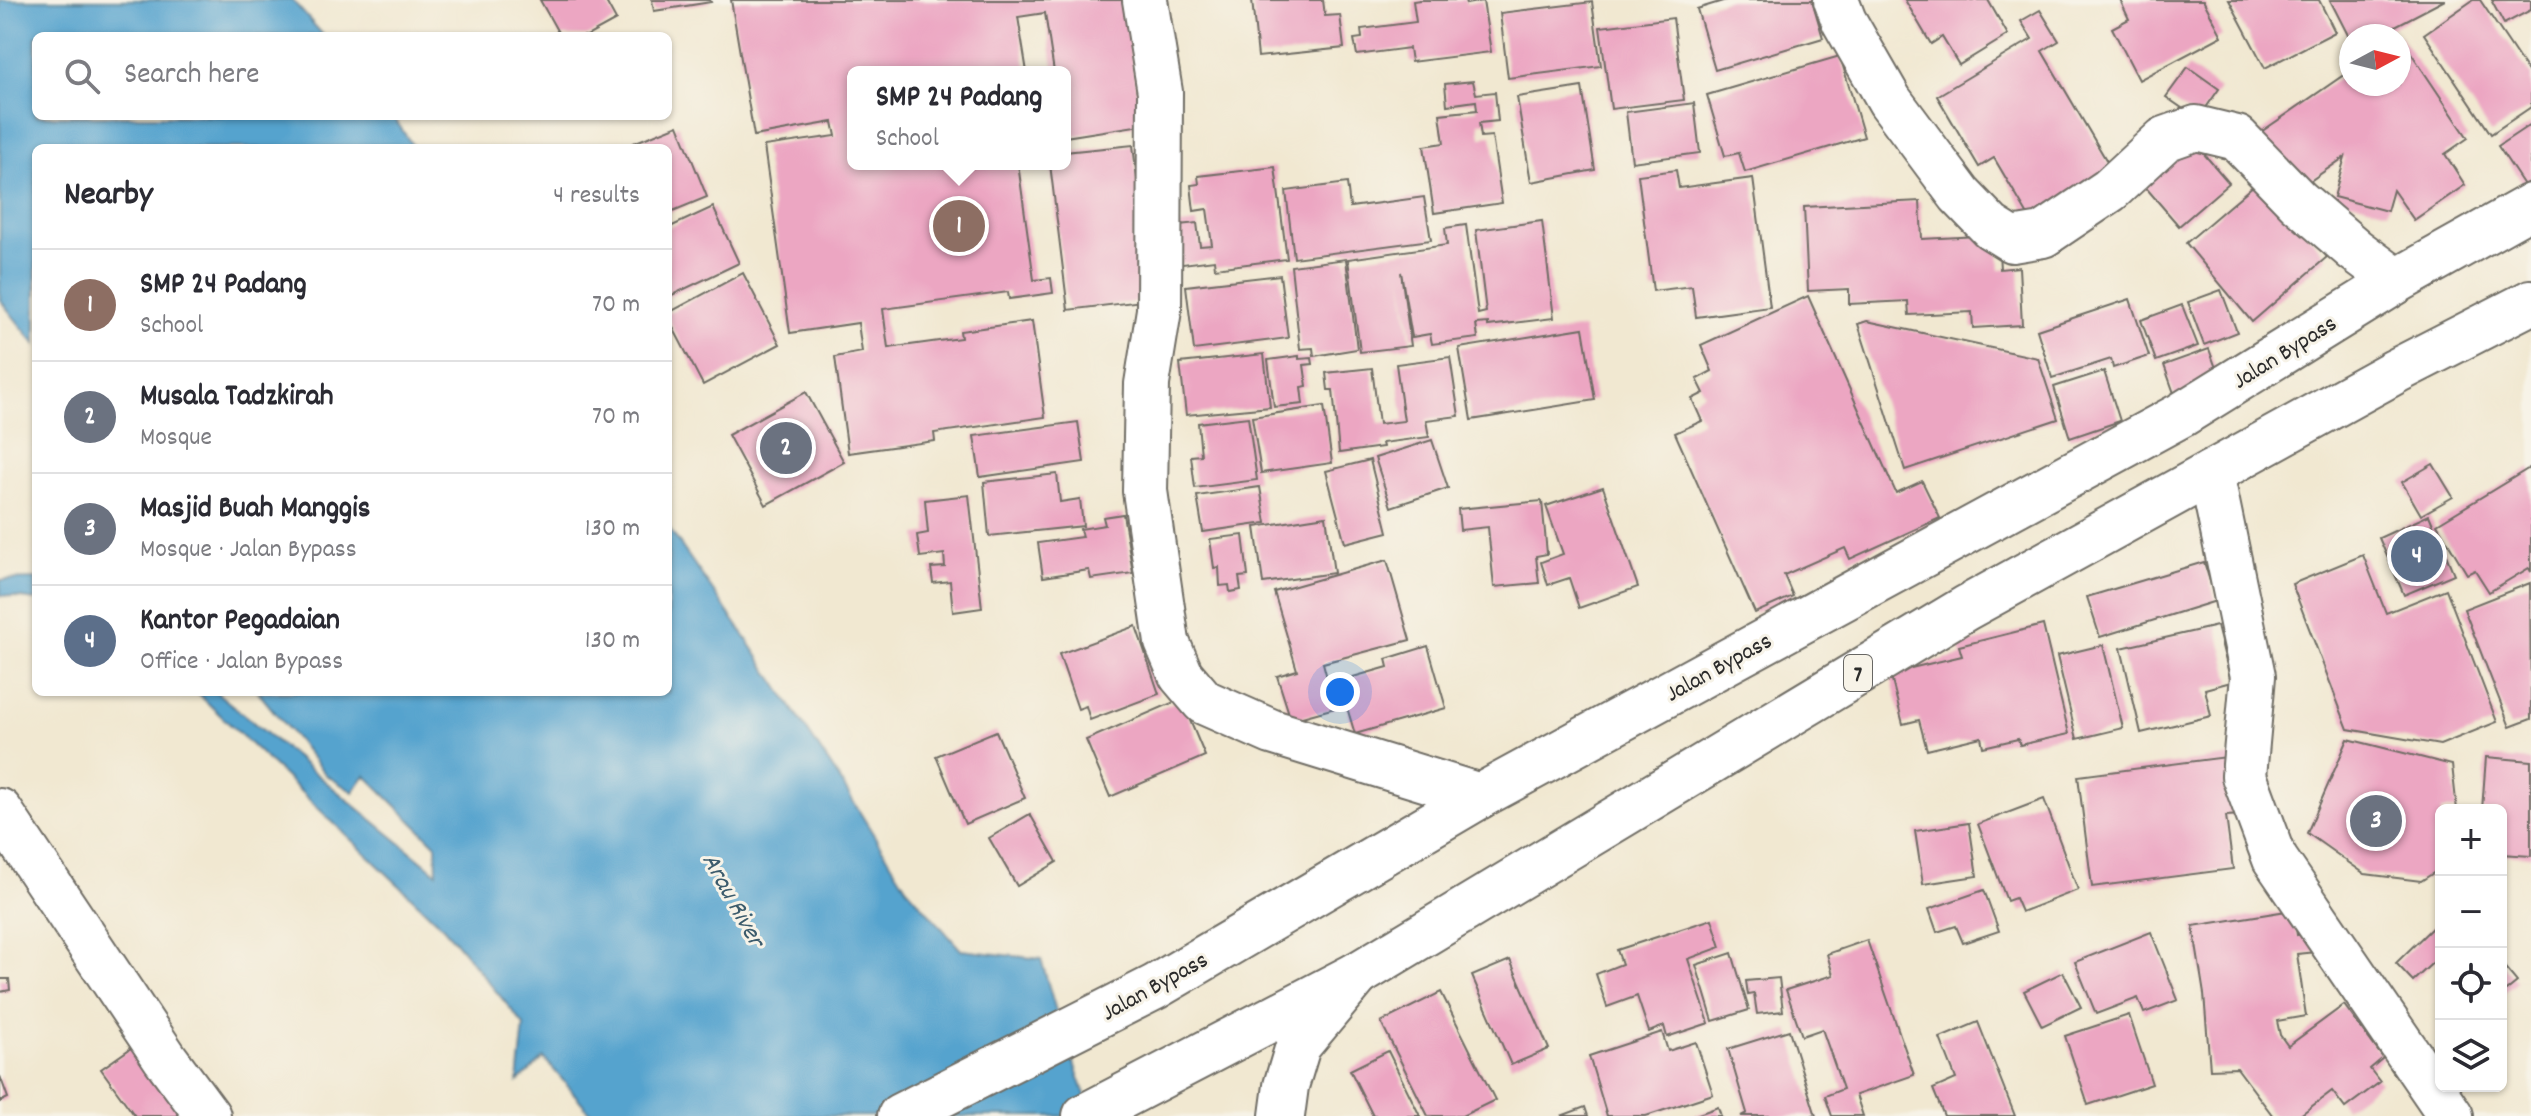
<!DOCTYPE html>
<html lang="en">
<head>
<meta charset="utf-8">
<style>
	:root { --surface:#fff; --page:#f2f2f3; --text:#2b2b33; --muted:#7c7c81; --line:#e1e1e2; --accent:#db2777 }
	body { margin:0; font-family:Dekko,sans-serif; background:var(--page); color:var(--text) }
	.controls { position:absolute; right:24px; bottom:24px; display:grid; overflow:hidden; border-radius:12px; box-shadow:0 2px 6px #0004 }
	.controls button { width:72px; height:72px; display:grid; place-items:center; padding:0; border:0; border-bottom:2px solid var(--line); background:var(--surface); color:var(--text); font:40px sans-serif }
	.compass { position:absolute; left:2339px; top:24px; width:72px; height:72px; border-radius:50%; background:var(--surface); box-shadow:0 2px 6px #0004; rotate:83deg }
	.you { position:absolute; left:1340px; top:692px; width:28px; height:28px; margin:-20px; border:6px solid #fff; border-radius:50%; background:#1a73e8; box-shadow:0 0 0 12px #1a73e833 }
	.badge { display:grid; place-items:center; width:52px; height:52px; border-radius:50%; background:var(--accent); color:#fff; font-size:26px; font-weight:700 }
	.pin { position:absolute; translate:-50% -50%; border:4px solid #fff; box-shadow:0 2px 8px #0006 }
	.popup { position:absolute; left:847px; top:66px; width:224px; height:104px; box-sizing:border-box; display:grid; place-content:center; border-radius:12px; background:var(--surface); filter:drop-shadow(0 2px 6px #0005); font-size:26px; white-space:nowrap; color:var(--muted) }
	.popup b { font-size:30px; color:var(--text) }
	.popup::after { content:''; position:absolute; left:50%; top:100%; margin-left:-16px; border:16px solid transparent; border-top-color:var(--surface) }
	.list { margin:0; padding:0; list-style:none }
	h2 { display:flex; justify-content:space-between; align-items:center; height:104px; margin:0; padding:0 32px; font-size:34px }
	h2 small { font-size:26px; font-weight:400; color:var(--muted) }
	.list li { display:grid; grid-template-columns:52px 1fr auto; gap:24px; align-items:center; box-sizing:border-box; height:112px; padding:0 32px; border-top:2px solid var(--line) }
	.list b { display:block; font-size:30px; white-space:nowrap }
	.list p { margin:0; font-size:26px; white-space:nowrap; color:var(--muted) }
	.list em { font-size:26px; font-style:normal; color:var(--muted) }
	.icon { flex:none; width:44px; height:44px; fill:none; stroke:currentColor; stroke-width:2; stroke-linecap:round; stroke-linejoin:round }
	.map { position:relative; flex:none; width:2531px; height:1116px; overflow:hidden }
	.search { position:absolute; background:var(--surface); box-shadow:0 2px 6px #0004; left:32px; top:32px; width:640px; height:88px; display:flex; align-items:center; gap:20px; box-sizing:border-box; padding:0 28px; border-radius:12px; color:var(--muted); font-size:30px }
	.panel { position:absolute; background:var(--surface); box-shadow:0 2px 6px #0004; left:32px; top:144px; width:640px; height:552px; border-radius:12px }
	.map>svg:first-child { display:block }
	.water { fill:#54a3ce; stroke:#40677c; stroke-width:2 }
	.building { fill:#eca6c2 }
	.lines { fill:none; stroke-linecap:round; stroke-linejoin:round }
	.minor-casing { stroke:#706d65; stroke-width:48 }
	.highway-casing { stroke:#706d65; stroke-width:48 }
	.minor { stroke:#fff; stroke-width:44 }
	.highway { stroke:#fff; stroke-width:44 }
	.labels { text-anchor:middle; stroke-width:6; stroke-linejoin:round; paint-order:stroke }
	.shield { fill:#f7f3e8; stroke:#686764; stroke-width:2 }
	.shield-label { font-size:22px; font-weight:bold; fill:#2b2b2b }
	.street-label { font-size:24px; fill:#2b2b2b; stroke:#f7f3e8 }
	.water-label { font-size:26px; font-style:italic; fill:#3b5b6c; stroke:#f7f3e8 }
</style>
</head>
<body>
<div class="map">
<svg width="2531" height="1116" viewBox="0 0 2531 1116">
	<rect width="100%" height="100%" fill="#f7f3e8"/>
	<filter id="ink" filterUnits="userSpaceOnUse"><feTurbulence type="fractalNoise" baseFrequency=".0125" numOctaves="2"/><feDisplacementMap in="SourceGraphic" scale="16" xChannelSelector="R" yChannelSelector="G"/><feConvolveMatrix kernelMatrix="1 2 1 2 8 2 1 2 1" color-interpolation-filters="sRGB"/></filter>
	<filter id="wash" filterUnits="userSpaceOnUse"><feTurbulence type="fractalNoise" baseFrequency=".006" numOctaves="4" result="noise"/><feDisplacementMap in="SourceGraphic" scale="32" xChannelSelector="R" yChannelSelector="G"/><feGaussianBlur stdDeviation="1.8" result="paint"/><feColorMatrix in="noise" values="0 0 0 0 0 0 0 0 0 0 0 0 0 0 0 0 0 1.4 0 .05"/><feComposite in="paint" operator="in"/></filter>
	<g filter="url(#wash)">
		<rect width="100%" height="100%" fill="#f1e8d1"/>
		<g class="water">
			<polygon points="0,0 292,0 324,36 36,36 36,116 393,116 414,148 36,148 36,345 0,300"/>
			<polygon points="668,527 748,641 838,777 906,887 961,950 1041,959 1058,1018 1086,1097 1083,1116 593,1116 544,1058 518,1082 524,1025 444,928 196,692 216,692 437,873 436,845 365,775 353,792 326,775 258,692 668,692"/>
			<polygon points="36,579 36,600 1,595 0,580"/>
		</g>
		<g id="blocks">
			<g class="building">
				<polygon points="540,0 605,0 616,20 587,36 560,36"/>
				<polygon points="652,0 710,0 711,2 654,11"/>
				<polygon points="731,0 1123,0 1142,125 1065,137 1065,72 1054,72 1045,13 1018,17 1027,72 853,72 853,164 1018,164 1034,280 1051,278 1053,293 1009,299 1008,292 883,309 888,348 961,338 960,331 1032,321 1045,417 934,433 935,441 848,453 835,357 862,352 858,323 790,333 764,146 836,136 833,122 754,136"/>
				<polygon points="1252,0 1323,0 1325,16 1340,15 1344,48 1258,57"/>
				<polygon points="1420,0 1465,0 1466,4 1483,1 1491,52 1411,62 1409,48 1357,55 1354,39 1362,38 1361,29 1416,22 1413,1"/>
				<polygon points="1726,0 1812,0 1823,38 1715,70 1697,9"/>
				<polygon points="1905,0 1988,0 2008,35 1959,65 1942,37 1931,44"/>
				<polygon points="2120,0 2203,0 2222,36 2139,80 2112,28 2129,19"/>
				<polygon points="2229,0 2319,0 2335,32 2265,68"/>
				<polygon points="2330,0 2445,0 2376,36 2351,36 2351,41"/>
				<polygon points="2473,0 2480,0 2531,76 2531,107 2491,134 2424,34"/>
				<polygon points="2491,0 2531,0 2531,10 2504,24"/>
				<polygon points="1592,2 1601,66 1508,78 1500,13"/>
				<polygon points="2040,10 2059,41 2042,51 2115,175 2033,224 1994,158 1979,167 1937,96 2032,39 2021,21"/>
				<polygon points="1673,18 1684,100 1611,109 1600,27"/>
				<polygon points="2399,35 2468,138 2445,154 2465,185 2414,220 2393,190 2387,211 2334,197 2345,157 2297,190 2258,134 2351,70 2351,84 2399,84"/>
				<polygon points="1840,56 1864,137 1745,172 1739,153 1725,156 1707,95"/>
				<polygon points="2188,67 2219,89 2198,119 2166,97"/>
				<polygon points="1473,81 1476,94 1495,92 1498,121 1479,123 1481,137 1492,136 1502,203 1434,213 1424,146 1444,143 1440,114 1477,110 1476,101 1447,105 1445,84"/>
				<polygon points="1582,87 1595,170 1531,182 1517,97"/>
				<polygon points="1694,103 1700,153 1632,162 1626,112"/>
				<polygon points="2531,124 2531,181 2524,185 2498,146"/>
				<polygon points="678,125 707,197 668,213 668,148 621,148"/>
				<polygon points="2191,139 2229,183 2179,226 2141,182"/>
				<polygon points="1133,145 1151,300 1068,310 1050,164 1065,164 1065,152"/>
				<polygon points="1275,167 1287,259 1215,268 1214,260 1175,265 1170,226 1197,223 1200,246 1212,245 1207,209 1194,211 1191,185 1199,184 1198,176"/>
				<polygon points="1676,170 1679,188 1753,178 1770,307 1696,317 1692,286 1653,291 1638,175"/>
				<polygon points="2261,179 2327,257 2252,322 2186,243"/>
				<polygon points="1347,183 1350,207 1424,197 1431,240 1294,258 1286,191"/>
				<polygon points="1920,201 1922,239 1998,235 2000,269 2019,267 2022,325 1973,328 1972,312 1909,315 1908,301 1849,304 1849,289 1808,291 1804,207"/>
				<polygon points="713,207 739,263 668,297 668,228"/>
				<polygon points="1542,221 1554,318 1488,326 1488,323 1476,324 1478,338 1432,344 1430,334 1412,337 1401,272 1411,346 1360,352 1348,259 1447,245 1445,228 1466,225 1478,314 1486,312 1476,230"/>
				<polygon points="1346,259 1357,349 1314,356 1313,348 1300,349 1291,266"/>
				<polygon points="743,273 780,344 703,385 668,318 668,313"/>
				<polygon points="1280,275 1288,338 1194,350 1186,286"/>
				<polygon points="2221,290 2237,332 2204,345 2188,302"/>
				<polygon points="1808,296 1896,493 1922,481 1940,518 1850,559 1845,548 1784,575 1793,596 1755,613 1675,433 1702,421 1692,399 1704,393 1697,379 1712,371 1701,345"/>
				<polygon points="2130,299 2149,356 2113,368 2111,359 2052,378 2037,330"/>
				<polygon points="2182,305 2198,346 2156,361 2141,320"/>
				<polygon points="1867,321 2038,358 2058,419 1905,470 1858,324"/>
				<polygon points="1583,328 1595,400 1471,420 1459,348"/>
				<polygon points="2209,349 2220,379 2175,396 2164,365"/>
				<polygon points="1264,354 1270,407 1186,415 1180,363"/>
				<polygon points="1299,356 1299,359 1312,358 1313,364 1304,365 1307,386 1301,387 1303,404 1274,407 1268,360"/>
				<polygon points="1450,357 1459,416 1426,420 1429,437 1382,443 1383,447 1339,453 1333,390 1328,390 1326,373 1372,368 1379,424 1404,421 1396,364"/>
				<polygon points="2104,371 2120,421 2070,438 2054,387"/>
				<polygon points="806,392 844,462 766,505 728,435"/>
				<polygon points="1324,406 1332,463 1261,473 1252,417"/>
				<polygon points="1248,417 1257,480 1195,488 1191,456 1201,455 1198,423"/>
				<polygon points="1078,422 1084,462 980,477 974,436"/>
				<polygon points="1432,440 1448,488 1391,507 1375,458"/>
				<polygon points="1370,460 1388,532 1345,543 1326,471"/>
				<polygon points="2433,464 2453,497 2421,515 2402,482"/>
				<polygon points="2531,467 2531,572 2529,568 2489,592 2475,570 2467,574 2437,524"/>
				<polygon points="1057,474 1060,502 1080,499 1083,526 989,536 984,482"/>
				<polygon points="1260,487 1266,523 1203,532 1197,496"/>
				<polygon points="1603,487 1638,587 1579,608 1569,578 1548,585 1541,562 1563,554 1546,506"/>
				<polygon points="969,495 982,608 953,612 950,581 933,583 931,568 945,567 944,554 920,557 917,535 928,533 925,500"/>
				<polygon points="1542,501 1547,554 1536,556 1539,583 1494,587 1488,527 1460,530 1458,509"/>
				<polygon points="1123,514 1133,573 1091,579 1089,570 1043,577 1038,543 1082,537 1080,529 1105,525 1103,517"/>
				<polygon points="2429,515 2454,574 2404,595 2379,538"/>
				<polygon points="1326,516 1334,573 1263,583 1255,527"/>
				<polygon points="1243,535 1248,576 1239,577 1241,590 1230,592 1229,585 1220,586 1219,567 1214,568 1210,539"/>
				<polygon points="2363,555 2386,613 2446,589 2497,722 2440,745 2348,729 2292,584"/>
				<polygon points="1387,560 1410,640 1323,663 1335,708 1291,720 1277,676 1297,670 1274,592"/>
				<polygon points="2204,562 2216,601 2100,637 2087,597"/>
				<polygon points="2530,583 2531,719 2510,727 2464,609"/>
				<polygon points="2043,625 2069,734 2020,745 2018,739 1983,747 1981,737 1927,750 1919,720 1903,724 1890,673 1962,656 1959,646"/>
				<polygon points="1136,626 1159,694 1090,720 1086,706 1078,709 1059,654"/>
				<polygon points="2217,626 2231,682 2205,689 2211,716 2141,733 2121,648"/>
				<polygon points="2103,645 2123,728 2077,739 2057,656"/>
				<polygon points="1428,646 1446,708 1355,734 1339,681 1388,667 1386,659"/>
				<polygon points="1181,699 1205,756 1110,797 1086,740"/>
				<polygon points="996,731 1025,798 965,824 936,756"/>
				<polygon points="2348,739 2452,765 2457,810 2441,810 2441,868 2421,881 2365,874 2307,833"/>
				<polygon points="2234,756 2241,815 2226,816 2233,869 2092,887 2078,776"/>
				<polygon points="2486,757 2531,761 2531,856 2501,854 2501,810 2482,810"/>
				<polygon points="2044,799 2078,890 2021,912 2015,898 2007,901 1978,824"/>
				<polygon points="1030,814 1057,862 1017,886 989,838"/>
				<polygon points="1969,823 1977,876 1923,884 1915,831"/>
				<polygon points="1984,890 1999,931 1963,943 1956,926 1937,932 1929,909"/>
				<polygon points="2293,910 2297,935 2314,932 2316,952 2297,954 2306,1016 2277,1021 2280,1035 2288,1046 2344,1005 2383,1058 2370,1069 2380,1082 2345,1108 2332,1091 2299,1116 2273,1116 2237,1068 2210,1069 2204,994 2193,926"/>
				<polygon points="1712,919 1721,947 1688,959 1709,1023 1667,1037 1664,1026 1649,1032 1637,996 1607,1007 1596,974 1622,964 1617,950"/>
				<polygon points="2437,923 2441,927 2441,955 2413,981 2396,963"/>
				<polygon points="2151,932 2178,1000 2144,1013 2138,998 2096,1014 2075,962"/>
				<polygon points="1867,940 1914,1075 1856,1095 1863,1116 1832,1116 1825,1096 1843,1089 1822,1029 1802,1036 1786,990 1833,975 1827,954"/>
				<polygon points="1732,953 1749,1010 1713,1021 1696,965"/>
				<polygon points="1510,960 1549,1049 1511,1065 1472,976"/>
				<polygon points="2501,963 2517,982 2501,995"/>
				<polygon points="2063,972 2081,1007 2042,1026 2024,991"/>
				<polygon points="1779,978 1783,1011 1757,1014 1754,994 1748,995 1746,981"/>
				<polygon points="0,979 9,979 10,990 0,992"/>
				<polygon points="1441,992 1495,1100 1462,1116 1428,1116 1381,1022"/>
				<polygon points="2129,1015 2152,1084 2088,1105 2065,1036"/>
				<polygon points="1978,1022 2015,1116 1944,1116 1933,1089 1956,1079 1940,1038"/>
				<polygon points="1789,1030 1816,1116 1741,1116 1747,1113 1728,1049"/>
				<polygon points="1662,1032 1668,1051 1696,1042 1713,1094 1646,1116 1607,1116 1589,1056"/>
				<polygon points="134,1046 184,1116 135,1116 101,1069"/>
				<polygon points="1388,1051 1420,1116 1373,1116 1350,1070"/>
				<polygon points="0,1076 8,1098 0,1102"/>
				<polygon points="1585,1107 1588,1116 1561,1116"/>
				<polygon points="1718,1107 1721,1116 1693,1116"/>
			</g>
		</g>
	</g>
	<g filter="url(#ink)">
		<use href="#blocks" fill-opacity="0" stroke="#706d65" stroke-width="2"/>
		<g class="lines">
			<defs>
				<g id="minor">
					<polyline points="1145,0 1160,92 1159,310 1147,384 1145,491 1167,642 1181,675 1204,702 1272,732 1480,796"/>
					<polyline points="1836,0 1844,21 1890,101 1960,195 1991,227 2012,240 2043,235 2110,190 2165,139 2196,128 2237,138 2298,201 2355,250 2397,281"/>
					<polyline points="2211,473 2253,676 2244,776 2275,859 2451,1116"/>
					<polyline points="0,811 165,1058 208,1116"/>
					<polyline points="1282,1116 1286,1086 1298,1046 1358,974"/>
				</g>
				<g id="highway">
					<polyline points="900,1116 1155,987 1480,796 2181,415 2397,281 2531,206"/>
					<polyline points="1085,1116 1358,974 1966,608 2396,371 2531,302"/>
				</g>
			</defs>
			<use href="#minor" class="minor-casing"/>
			<use href="#highway" class="highway-casing"/>
			<use href="#minor" class="minor"/>
			<use href="#highway" class="highway"/>
		</g>
	</g>
	<g class="labels">
		<rect class="shield" x="1844" y="655" width="28" height="36" rx="6"/>
		<g class="shield-label">
			<text x="1858" y="681">7</text>
		</g>
		<g class="street-label">
			<text transform="translate(2284 351) rotate(-32)" y="8">Jalan Bypass</text>
			<text transform="translate(1718 666) rotate(-29)" y="8">Jalan Bypass</text>
			<text transform="translate(1154 985) rotate(-29)" y="8">Jalan Bypass</text>
		</g>
		<g class="water-label">
			<text transform="translate(735 899) rotate(61)" y="9">Arau River</text>
		</g>
	</g>
</svg>
<div class="controls">
<button>+</button>
<button>−</button>
<button><svg class="icon" aria-label="locate" viewBox="0 0 24 24"><circle cx="12" cy="12" r="6"/><path d="M12 2v4M12 18v4M2 12h4M18 12h4"/></svg></button>
<button><svg class="icon" aria-label="layers" viewBox="0 0 24 24"><path d="M12 4l9 5-9 5-9-5zM3 14l9 5 9-5"/></svg></button>
</div>
<svg class="compass" viewBox="-18 -18 36 36"><path d="M0-13l5 13h-10z" fill="#e53935"/><path d="M0 13l5-13h-10z" fill="#7c7c81"/></svg>
<div class="you"></div>
<div class="pin badge" style="left:959px;top:226px;background:#8d6e63">1</div>
<div class="popup"><b>SMP 24 Padang</b>School</div>
<div class="pin badge" style="left:786px;top:448px;background:#6b7280">2</div>
<div class="pin badge" style="left:2376px;top:821px;background:#6b7280">3</div>
<div class="pin badge" style="left:2417px;top:556px;background:#5c6f8a">4</div>
<div class="search"><svg class="icon" aria-label="search" viewBox="0 0 24 24"><circle cx="10" cy="10" r="6"/><path d="M15 15l6 6"/></svg>Search here</div>
<section class="panel">
<h2>Nearby<small>4 results</small></h2>
<ul class="list">
<li><span class="badge" style="background:#8d6e63">1</span><div><b>SMP 24 Padang</b><p>School</p></div><em>70 m</em></li>
<li><span class="badge" style="background:#6b7280">2</span><div><b>Musala Tadzkirah</b><p>Mosque</p></div><em>70 m</em></li>
<li><span class="badge" style="background:#6b7280">3</span><div><b>Masjid Buah Manggis</b><p>Mosque · Jalan Bypass</p></div><em>130 m</em></li>
<li><span class="badge" style="background:#5c6f8a">4</span><div><b>Kantor Pegadaian</b><p>Office · Jalan Bypass</p></div><em>130 m</em></li>
</ul>
</section>
</div>
</body>
</html>
